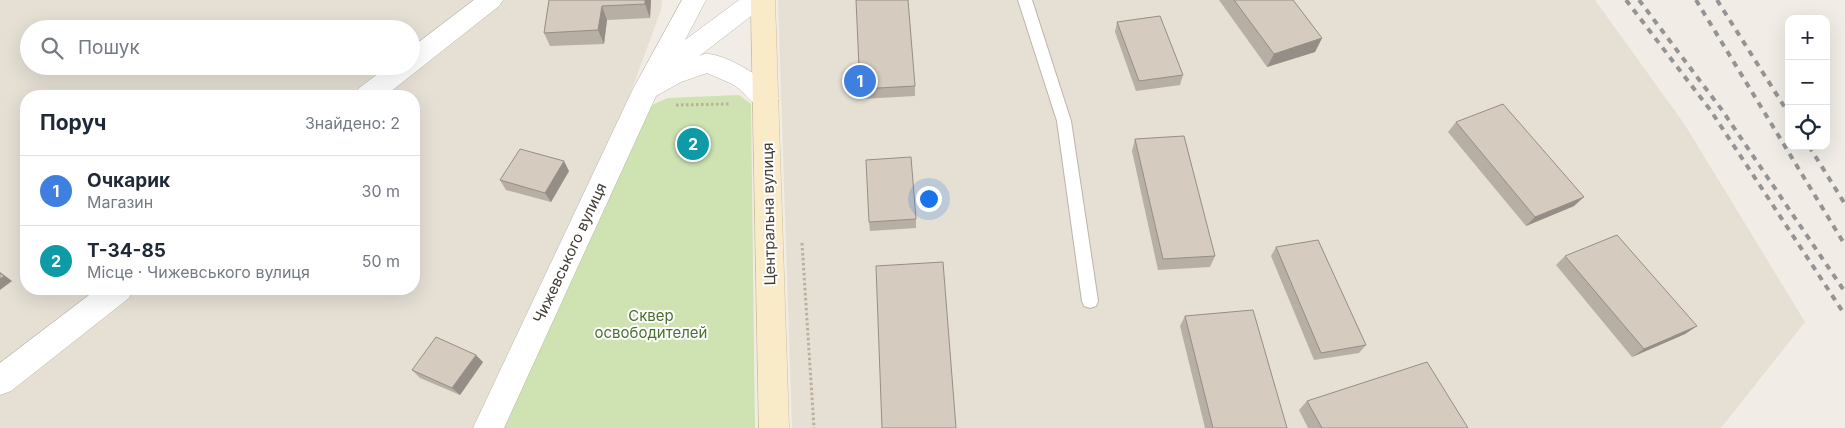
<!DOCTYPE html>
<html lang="uk">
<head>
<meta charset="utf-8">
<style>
	:root { --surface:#fff; --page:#f6f6f7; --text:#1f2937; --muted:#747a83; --line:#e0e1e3; --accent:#db2777 }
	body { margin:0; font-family:Inter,sans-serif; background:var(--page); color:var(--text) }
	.controls { position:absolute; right:15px; top:15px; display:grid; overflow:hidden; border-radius:10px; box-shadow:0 5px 20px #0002 }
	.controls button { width:45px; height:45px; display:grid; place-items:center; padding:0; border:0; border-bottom:1px solid var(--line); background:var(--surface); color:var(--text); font:25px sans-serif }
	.you { position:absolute; left:928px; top:198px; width:18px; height:18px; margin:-12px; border:4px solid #fff; border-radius:50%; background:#1a73e8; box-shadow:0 0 0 8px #1a73e833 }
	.badge { display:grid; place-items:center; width:32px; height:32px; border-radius:50%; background:var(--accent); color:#fff; font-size:16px; font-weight:700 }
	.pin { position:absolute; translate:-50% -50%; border:2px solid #fff; box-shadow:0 1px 5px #0006 }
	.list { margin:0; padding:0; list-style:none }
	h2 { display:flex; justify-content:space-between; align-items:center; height:65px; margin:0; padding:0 20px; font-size:21px }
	h2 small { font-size:16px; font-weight:400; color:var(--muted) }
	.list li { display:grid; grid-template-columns:32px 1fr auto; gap:15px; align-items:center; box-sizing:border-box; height:70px; padding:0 20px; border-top:1px solid var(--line) }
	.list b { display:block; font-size:19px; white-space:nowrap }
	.list p { margin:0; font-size:16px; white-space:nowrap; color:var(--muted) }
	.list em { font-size:16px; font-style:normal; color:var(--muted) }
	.icon { flex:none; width:28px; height:28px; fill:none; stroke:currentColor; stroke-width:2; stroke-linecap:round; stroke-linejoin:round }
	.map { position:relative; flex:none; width:1845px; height:428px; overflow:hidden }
	.search { position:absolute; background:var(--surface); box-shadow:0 5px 20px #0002; left:20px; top:20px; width:400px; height:55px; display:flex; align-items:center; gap:12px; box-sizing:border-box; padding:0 18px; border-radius:28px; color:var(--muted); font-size:19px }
	.panel { position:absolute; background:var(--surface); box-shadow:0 5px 20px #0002; left:20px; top:90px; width:400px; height:205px; border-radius:20px }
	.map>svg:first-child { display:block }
	.residential { fill:#e5dfd4; fill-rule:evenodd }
	.green { fill:#cee2b2 }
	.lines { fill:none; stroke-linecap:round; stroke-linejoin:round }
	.service-casing { stroke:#bcb4a9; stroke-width:2 }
	.minor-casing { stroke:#bcb4a9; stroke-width:1 }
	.tertiary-casing { stroke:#bcb4a9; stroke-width:1 }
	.secondary-casing { stroke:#cdbe99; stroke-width:1 }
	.path { stroke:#bcaf9c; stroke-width:3; stroke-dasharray:2.5 2.5; stroke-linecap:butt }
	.service { fill:#fff; fill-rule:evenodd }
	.minor { fill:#fff; fill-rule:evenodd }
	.tertiary { fill:#fff; fill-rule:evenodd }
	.secondary { fill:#f9ebc7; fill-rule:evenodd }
	.rail { stroke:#949494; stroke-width:4; stroke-dasharray:6 6; stroke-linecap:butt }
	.wall { fill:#b7afa4 }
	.shaded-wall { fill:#958e86 }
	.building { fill:#d5cbbf; stroke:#958e86 }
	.labels { text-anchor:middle; stroke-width:4; stroke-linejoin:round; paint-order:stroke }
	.street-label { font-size:15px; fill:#433d36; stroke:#fff }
	.park-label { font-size:15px; fill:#4a6f2e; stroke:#fff }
</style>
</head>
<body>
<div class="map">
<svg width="1845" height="428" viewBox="0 0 1845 428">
	<rect width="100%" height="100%" fill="#f1ede6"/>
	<g class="residential">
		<path d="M0,0H662L661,10L628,100L488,428H0ZM29,29H411V66H29ZM26,96H414V289H26Z"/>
		<polygon points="778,0 1595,0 1685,125 1805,322 1721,428 792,428"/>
	</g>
	<polygon class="green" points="739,95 751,104 755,428 488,428 628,129 654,104 668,98"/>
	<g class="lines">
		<defs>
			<polygon id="service" points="1018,0 1032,0 1071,121 1098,301 1096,306 1090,308 1084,306 1082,301 1057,121"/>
			<g id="minor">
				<polygon points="474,0 503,0 499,6 385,96 354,96 358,89 388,66 411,66 411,48"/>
				<polygon points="97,289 133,289 129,298 11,391 0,395 0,363"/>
			</g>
			<path id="tertiary" d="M682,0H706L685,40L739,0H768L764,6L698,57C701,55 706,53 709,54C729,56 770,80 779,98L775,105C753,113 749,93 732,84C724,80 715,77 707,73L681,82L656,96L504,428H473L633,89Z"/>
			<polygon id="secondary" points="751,0 775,0 789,428 759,428"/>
		</defs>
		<use href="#service" class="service-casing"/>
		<use href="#minor" class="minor-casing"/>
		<use href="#tertiary" class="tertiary-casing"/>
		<use href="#secondary" class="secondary-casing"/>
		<g class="path">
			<polyline points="676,105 730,104"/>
			<polyline points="802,243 814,428"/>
		</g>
		<use href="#service" class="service"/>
		<use href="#minor" class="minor"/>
		<use href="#tertiary" class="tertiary"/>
		<use href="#secondary" class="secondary"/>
		<g class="rail">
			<polyline points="1626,0 1711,111 1845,315"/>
			<polyline points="1639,0 1722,110 1845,292"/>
			<polyline points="1696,0 1845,245"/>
			<polyline points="1717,0 1789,114"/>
			<polyline points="1809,146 1845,204"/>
		</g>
	</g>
	<g class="wall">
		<polygon points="549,0 651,0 650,18 607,20 604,44 550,46 544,33"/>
		<polygon points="1219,0 1293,0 1322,38 1315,52 1267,67"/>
		<polygon points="1117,22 1183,75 1180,85 1136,91 1115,32"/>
		<polygon points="915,86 915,96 861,99 860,89"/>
		<polygon points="1456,122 1574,206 1526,226 1448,132"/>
		<polygon points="1135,139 1215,256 1210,267 1158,270 1132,151"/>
		<polygon points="569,171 551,202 506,190 500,180"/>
		<polygon points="916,219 916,228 870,231 869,222"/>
		<polygon points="1276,247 1366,345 1359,353 1314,360 1271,256"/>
		<polygon points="1565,256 1697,326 1685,334 1632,357 1556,265"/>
		<polygon points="1185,316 1287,428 1205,428 1180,326"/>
		<polygon points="483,362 460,395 420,378 412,370"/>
		<polygon points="1307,401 1468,428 1308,428 1299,410"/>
	</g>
	<g class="shaded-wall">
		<polygon points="645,0 651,0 650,18 645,4"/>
		<polygon points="602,6 607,20 604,44 598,30"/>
		<polygon points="1322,38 1315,52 1267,67 1274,54"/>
		<polygon points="564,161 569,171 551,202 545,193"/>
		<polygon points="1584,197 1574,206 1526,226 1535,217"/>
		<polygon points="0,272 12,281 0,290"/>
		<polygon points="1697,326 1685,334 1632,357 1644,349"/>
		<polygon points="476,355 483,362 460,395 452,388"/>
	</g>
	<g class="building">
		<polygon points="549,0 645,0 645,4 602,6 598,30 544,33"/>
		<polygon points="856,0 908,0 915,86 860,89"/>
		<polygon points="1234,0 1293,0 1322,38 1274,54"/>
		<polygon points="1160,16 1183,75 1139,81 1117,22"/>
		<polygon points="1503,104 1584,197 1535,217 1456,122"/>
		<polygon points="1184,136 1215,256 1163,259 1135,139"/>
		<polygon points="520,149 564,161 545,193 500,180"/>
		<polygon points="911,157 916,219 869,222 866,160"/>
		<polygon points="1617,235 1697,326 1644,349 1565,256"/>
		<polygon points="1318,240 1366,345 1321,353 1276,247"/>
		<polygon points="943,262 956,428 882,428 876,266"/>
		<polygon points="0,273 4,276 0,279"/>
		<polygon points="1253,310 1287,428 1213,428 1185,316"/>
		<polygon points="436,337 476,355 452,388 412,370"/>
		<polygon points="1427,362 1468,428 1322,428 1307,401"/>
	</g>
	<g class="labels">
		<g class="street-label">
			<text transform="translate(769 214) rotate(-91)" y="5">Центральна вулиця</text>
			<text transform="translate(570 253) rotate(-65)" y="5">Чижевського вулиця</text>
		</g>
		<g class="park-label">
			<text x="651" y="321">Сквер<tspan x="651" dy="17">освободителей</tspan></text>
		</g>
	</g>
</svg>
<div class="controls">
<button>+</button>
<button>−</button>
<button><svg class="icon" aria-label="locate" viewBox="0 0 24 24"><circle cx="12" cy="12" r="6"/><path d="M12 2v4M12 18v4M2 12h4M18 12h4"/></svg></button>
</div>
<div class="you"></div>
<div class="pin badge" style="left:860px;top:81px;background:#3f7fe0">1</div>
<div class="pin badge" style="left:693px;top:144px;background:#0f9aa8">2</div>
<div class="search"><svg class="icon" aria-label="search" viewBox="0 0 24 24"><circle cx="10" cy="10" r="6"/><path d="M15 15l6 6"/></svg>Пошук</div>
<section class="panel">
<h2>Поруч<small>Знайдено: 2</small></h2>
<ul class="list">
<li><span class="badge" style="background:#3f7fe0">1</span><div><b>Очкарик</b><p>Магазин</p></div><em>30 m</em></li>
<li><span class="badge" style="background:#0f9aa8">2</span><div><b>Т-34-85</b><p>Місце · Чижевського вулиця</p></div><em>50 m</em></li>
</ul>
</section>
</div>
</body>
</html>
